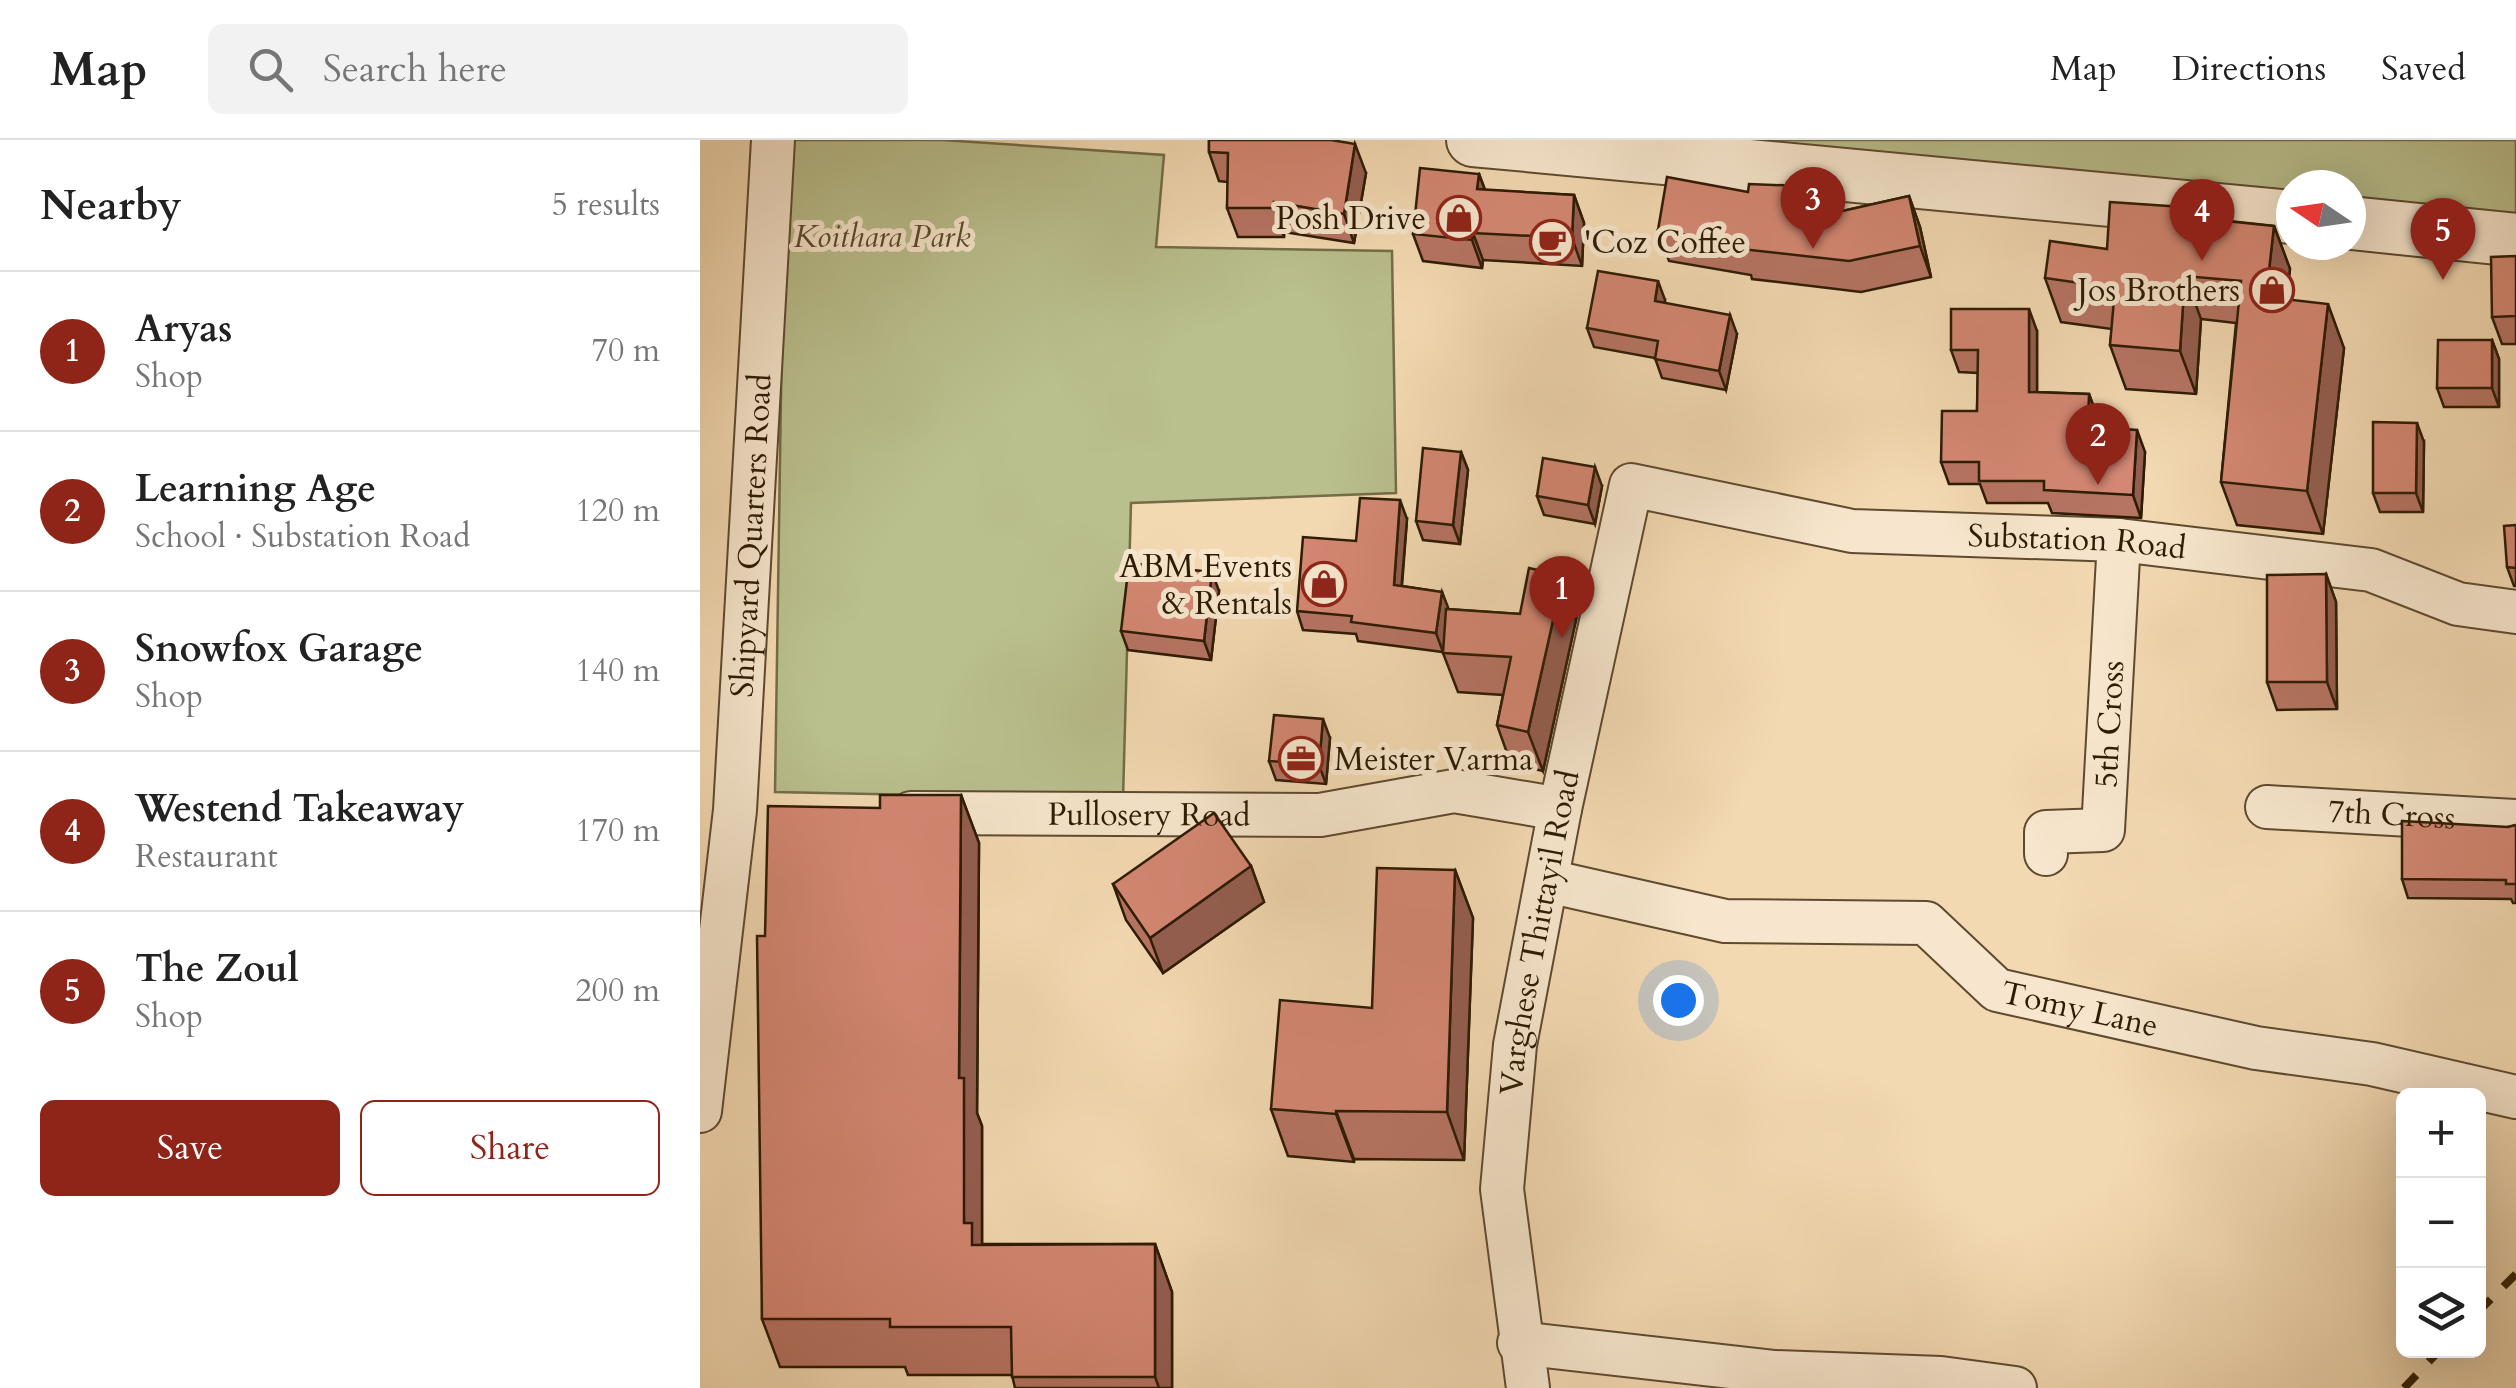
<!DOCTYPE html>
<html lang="en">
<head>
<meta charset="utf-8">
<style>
	:root { --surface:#fff; --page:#f2f2f2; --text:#222; --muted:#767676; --line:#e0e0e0; --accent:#8f2418 }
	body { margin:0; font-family:Cardo,serif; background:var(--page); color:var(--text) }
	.controls { position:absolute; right:30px; bottom:30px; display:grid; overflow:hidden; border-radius:15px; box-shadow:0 10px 40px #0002 }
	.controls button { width:90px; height:90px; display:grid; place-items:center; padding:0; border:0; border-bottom:2px solid var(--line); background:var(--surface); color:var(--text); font:50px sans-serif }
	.compass { position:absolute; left:1576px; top:30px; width:90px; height:90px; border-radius:50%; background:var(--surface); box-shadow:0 10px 40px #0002; rotate:283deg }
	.you { position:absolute; left:978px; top:860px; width:35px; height:35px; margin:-25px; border:8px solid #fff; border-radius:50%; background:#1a73e8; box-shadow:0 0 0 15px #1a73e833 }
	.badge { display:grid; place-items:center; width:65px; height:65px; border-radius:50%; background:var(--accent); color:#fff; font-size:32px; font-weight:700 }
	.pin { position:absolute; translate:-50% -82px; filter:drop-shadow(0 2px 5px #0008) }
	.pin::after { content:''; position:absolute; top:52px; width:35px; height:30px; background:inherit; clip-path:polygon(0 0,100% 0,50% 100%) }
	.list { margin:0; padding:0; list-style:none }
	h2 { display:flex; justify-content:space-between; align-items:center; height:130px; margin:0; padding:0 40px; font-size:42px }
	h2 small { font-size:32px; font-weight:400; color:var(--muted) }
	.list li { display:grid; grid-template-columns:65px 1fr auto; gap:30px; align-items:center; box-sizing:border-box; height:160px; padding:0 40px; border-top:2px solid var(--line) }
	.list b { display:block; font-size:38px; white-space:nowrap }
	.list p { margin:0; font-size:32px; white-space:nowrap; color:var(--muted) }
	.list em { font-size:32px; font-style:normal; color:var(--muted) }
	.actions { display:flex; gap:20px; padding:30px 40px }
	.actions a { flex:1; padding:22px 0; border:2px solid var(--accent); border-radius:15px; text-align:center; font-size:35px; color:var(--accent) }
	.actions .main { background:var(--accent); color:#fff }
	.icon { flex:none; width:55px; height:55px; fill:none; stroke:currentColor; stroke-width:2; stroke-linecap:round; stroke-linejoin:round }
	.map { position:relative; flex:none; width:1816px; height:1248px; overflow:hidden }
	header { display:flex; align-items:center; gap:60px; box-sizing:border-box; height:140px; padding:0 50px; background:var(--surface); border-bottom:2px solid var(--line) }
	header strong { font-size:48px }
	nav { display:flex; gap:55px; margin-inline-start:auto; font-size:35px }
	.search { width:700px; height:90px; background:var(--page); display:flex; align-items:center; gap:25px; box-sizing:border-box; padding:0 35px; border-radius:15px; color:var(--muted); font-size:38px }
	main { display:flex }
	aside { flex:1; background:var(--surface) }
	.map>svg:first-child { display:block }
	.green { fill:#b9bf8d; stroke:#736d48; stroke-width:2.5 }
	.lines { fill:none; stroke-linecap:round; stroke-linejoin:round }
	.minor-casing { stroke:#5e4a2f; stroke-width:46 }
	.tertiary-casing { stroke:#5e4a2f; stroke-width:56 }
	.minor { stroke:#f7e6cd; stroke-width:42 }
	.tertiary { stroke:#f7e6cd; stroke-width:52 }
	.rail { stroke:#2d1b03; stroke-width:8; stroke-dasharray:18 18; stroke-linecap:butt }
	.wall { fill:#b67463; stroke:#2d1b03; stroke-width:2.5 }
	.shaded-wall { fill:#945e50; stroke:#2d1b03; stroke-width:2.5 }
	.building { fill:#d48773; stroke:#2d1b03; stroke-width:2.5 }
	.labels { text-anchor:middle; stroke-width:10; stroke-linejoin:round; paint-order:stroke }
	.poi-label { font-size:32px; fill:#2d1b03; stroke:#f7e6cd; text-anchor:end }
	.park-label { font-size:32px; font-style:italic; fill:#574c2c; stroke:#f7e6cd }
	.street-label { font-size:32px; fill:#2d1b03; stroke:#f7e6cd }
</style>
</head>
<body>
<header>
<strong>Map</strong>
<div class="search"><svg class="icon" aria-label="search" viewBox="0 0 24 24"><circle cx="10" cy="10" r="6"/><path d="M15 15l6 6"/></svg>Search here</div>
<nav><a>Map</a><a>Directions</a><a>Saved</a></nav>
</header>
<main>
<aside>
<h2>Nearby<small>5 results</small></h2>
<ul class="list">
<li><span class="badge">1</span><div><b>Aryas</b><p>Shop</p></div><em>70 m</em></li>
<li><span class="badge">2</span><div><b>Learning Age</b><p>School · Substation Road</p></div><em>120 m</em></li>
<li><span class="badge">3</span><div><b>Snowfox Garage</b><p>Shop</p></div><em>140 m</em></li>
<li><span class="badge">4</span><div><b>Westend Takeaway</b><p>Restaurant</p></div><em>170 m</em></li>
<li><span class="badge">5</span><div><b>The Zoul</b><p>Shop</p></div><em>200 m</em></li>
</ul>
<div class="actions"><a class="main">Save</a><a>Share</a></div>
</aside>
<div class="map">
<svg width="1816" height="1248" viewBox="0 0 1816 1248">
	<rect width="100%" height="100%" fill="#f3d9b2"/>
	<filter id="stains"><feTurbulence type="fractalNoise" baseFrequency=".002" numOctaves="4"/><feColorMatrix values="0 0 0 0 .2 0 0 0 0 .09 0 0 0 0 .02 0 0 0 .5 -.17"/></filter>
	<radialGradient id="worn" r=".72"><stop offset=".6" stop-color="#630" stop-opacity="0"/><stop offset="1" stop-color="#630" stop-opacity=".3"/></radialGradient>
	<g class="green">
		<polygon points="93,0 243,0 464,15 456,107 692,111 696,353 431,363 423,659 75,652 82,187"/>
		<polygon points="998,0 1816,0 1816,77 1651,61 1651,45 1591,45 1591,56"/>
	</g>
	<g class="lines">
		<defs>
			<g id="minor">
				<path id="s1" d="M1567,667L1816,681"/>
				<path id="s2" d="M211,673L620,675L754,651L860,669"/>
				<path id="s3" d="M1346,714V692L1403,690L1419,400"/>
				<path id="s4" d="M848,741L1025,781L1226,783L1297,850L1556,908L1672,924L1816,957"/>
				<path id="s5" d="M0,971L35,670L73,0"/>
				<polyline points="819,1203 1075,1232 1241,1238 1315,1248"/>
				<path id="s6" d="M828,1248L802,1049L815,905L860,669L931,345L1152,391L1419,400L1671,430L1758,464L1816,472"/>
			</g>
			<g id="tertiary">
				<polyline points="773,0 1591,77"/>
				<polyline points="1651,83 1816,100"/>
			</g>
		</defs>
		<use href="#minor" class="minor-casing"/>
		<use href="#tertiary" class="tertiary-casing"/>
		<use href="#minor" class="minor"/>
		<use href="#tertiary" class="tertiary"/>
		<g class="rail">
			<polyline points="1778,1172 1816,1134"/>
			<polyline points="1704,1248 1740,1210"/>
		</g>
	</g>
	<g class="wall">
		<polygon points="509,0 666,33 654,103 584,92 584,97 538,97 527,68 528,42 519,41 509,12"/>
		<polygon points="779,34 785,50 874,55 884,83 882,126 783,120 782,128 723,121 713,94"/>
		<polygon points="1209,56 1220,87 1231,137 1161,152 1052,139 1051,135 969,121 958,90 1138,72"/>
		<polygon points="1501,78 1574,86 1590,129 1586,159 1644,208 1623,394 1537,385 1521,342 1536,183 1501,179 1496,254 1426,249 1410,205 1412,189 1361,182 1345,138 1407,109"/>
		<polygon points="1816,116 1816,204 1802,204 1792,177"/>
		<polygon points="965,160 965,163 1037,194 1026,250 962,238 955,218 894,207 887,188"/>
		<polygon points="1337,191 1337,252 1389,254 1397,276 1396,287 1445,312 1441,378 1352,373 1348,363 1287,363 1280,344 1249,344 1241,322 1277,271 1278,233 1259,232 1251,210"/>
		<polygon points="1792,200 1799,219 1799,267 1744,267 1737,248"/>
		<polygon points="1724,302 1723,372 1680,372 1673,353"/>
		<polygon points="761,312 768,330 760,404 723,400 716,381"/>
		<polygon points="902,346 895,384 844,375 837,356"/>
		<polygon points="707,379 702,446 742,452 748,469 820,474 863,436 877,475 843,631 811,624 797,585 803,555 758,552 743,513 744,501 743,512 658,501 656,494 603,490 597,471 656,401"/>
		<polygon points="1816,385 1816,446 1814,446 1807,427"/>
		<polygon points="1626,434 1636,462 1637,569 1577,570 1567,542"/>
		<polygon points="519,451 511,520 428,510 421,491"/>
		<polygon points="630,598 626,644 576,640 569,621"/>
		<polygon points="261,655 279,703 277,973 282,986 282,1104 455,1104 472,1152 472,1248 315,1248 312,1235 208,1235 205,1227 80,1227 62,1179 65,796"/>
		<polygon points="1816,685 1816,763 1813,763 1811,759 1708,758 1702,739 1808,687"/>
		<polygon points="551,726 564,762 463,833 426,780 413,744"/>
		<polygon points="755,730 773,778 764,1020 654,1019 654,1022 588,1016 571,969 672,868"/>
	</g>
	<g class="shaded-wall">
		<polygon points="655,4 666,33 654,103 644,74"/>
		<polygon points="779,34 789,61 777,49"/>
		<polygon points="1128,47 1140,78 1125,75"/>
		<polygon points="874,55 884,83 882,126 872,98"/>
		<polygon points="1209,56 1220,87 1231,137 1220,106"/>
		<polygon points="574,62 584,92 584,97 574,68"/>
		<polygon points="1574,86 1590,129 1582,201 1566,157"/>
		<polygon points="773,93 783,120 782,128 772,100"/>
		<polygon points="1485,136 1501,179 1496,254 1480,211"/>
		<polygon points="958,141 965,160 962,180 955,161"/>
		<polygon points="1628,164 1644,208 1623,394 1607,351"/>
		<polygon points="1329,169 1337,191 1337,274 1329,252"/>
		<polygon points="1030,175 1037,194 1026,250 1019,231"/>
		<polygon points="1792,200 1799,219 1799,267 1792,248"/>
		<polygon points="1389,254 1397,276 1396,309 1388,287"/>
		<polygon points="1717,283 1724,302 1723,372 1716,353"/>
		<polygon points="1437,290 1445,312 1441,378 1433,355"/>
		<polygon points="761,312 768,330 760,404 753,385"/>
		<polygon points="895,327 902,346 895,384 888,365"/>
		<polygon points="700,360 707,379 700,464 694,445"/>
		<polygon points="512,432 519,451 511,520 504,501"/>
		<polygon points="1626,434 1636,462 1637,569 1627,542"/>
		<polygon points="863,436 877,475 843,631 828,592"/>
		<polygon points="742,452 749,470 743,512 736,493"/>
		<polygon points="623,579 630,598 626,644 619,625"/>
		<polygon points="261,655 279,703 277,973 282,986 282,1110 289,1152 264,1083 259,938"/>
		<polygon points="551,726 564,762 463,833 450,798"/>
		<polygon points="755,730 773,778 764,1020 747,972"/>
		<polygon points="636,971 654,1019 654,1022 636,974"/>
		<polygon points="455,1104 472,1152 472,1248 459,1248 455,1237"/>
	</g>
	<g class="building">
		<polygon points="509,0 631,0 655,4 644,74 574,62 574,68 527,68 528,13 509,12"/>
		<polygon points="720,28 779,34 777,49 874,55 872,98 773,93 772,100 713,94"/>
		<polygon points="967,37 1048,52 1049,44 1128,47 1125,75 1209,56 1220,106 1149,121 1041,109 1042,105 958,90"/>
		<polygon points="1410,62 1497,68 1496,78 1574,86 1566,157 1628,164 1607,351 1521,342 1541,141 1485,136 1480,211 1410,205 1415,148 1345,138 1350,101 1407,109"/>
		<polygon points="1816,116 1816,176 1792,177 1791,117"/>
		<polygon points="898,131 958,141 955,161 1030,175 1019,231 955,219 958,201 887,188"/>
		<polygon points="1251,169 1329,169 1329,252 1389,254 1388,287 1437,290 1433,355 1344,350 1344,341 1279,341 1279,322 1241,322 1242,271 1277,271 1278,210 1251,210"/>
		<polygon points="1738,200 1792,200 1792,248 1737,248"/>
		<polygon points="1673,282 1717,283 1716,353 1673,353"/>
		<polygon points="723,308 761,312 753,385 716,381"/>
		<polygon points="843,318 895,327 888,365 837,356"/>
		<polygon points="660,358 700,360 694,445 742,452 736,493 651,482 652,476 597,471 603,397 656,401"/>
		<polygon points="1816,385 1816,428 1807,427 1804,386"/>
		<polygon points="429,423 512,432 504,501 421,491"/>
		<polygon points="829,428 863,436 828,592 797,585 811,517 743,513 746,469 820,474"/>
		<polygon points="1626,434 1627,542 1567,542 1567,435"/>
		<polygon points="574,575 623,579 619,625 569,621"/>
		<polygon points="180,655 261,655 259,938 264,938 264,1083 272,1083 272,1105 455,1104 455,1237 312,1237 311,1187 190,1187 190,1179 62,1179 57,796 65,796 68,666 180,668"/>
		<polygon points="514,673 551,726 450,798 413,744"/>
		<polygon points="1702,681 1808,687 1816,685 1816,744 1806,744 1806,740 1702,739"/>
		<polygon points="677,728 755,730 747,972 636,971 636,974 571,969 580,860 672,868"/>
	</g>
	<defs>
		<symbol id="shop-ring" viewBox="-11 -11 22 22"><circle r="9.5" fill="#f7e6cd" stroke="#8f2418" stroke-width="1.5"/><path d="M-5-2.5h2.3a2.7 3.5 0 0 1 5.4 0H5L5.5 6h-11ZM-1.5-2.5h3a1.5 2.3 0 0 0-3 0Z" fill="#8f2418"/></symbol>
		<symbol id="cafe-ring" viewBox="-11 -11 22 22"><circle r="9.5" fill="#f7e6cd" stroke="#8f2418" stroke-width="1.5"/><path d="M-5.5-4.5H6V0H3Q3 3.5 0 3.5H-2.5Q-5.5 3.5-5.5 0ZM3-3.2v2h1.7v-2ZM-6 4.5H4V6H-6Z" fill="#8f2418"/></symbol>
		<symbol id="office-ring" viewBox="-11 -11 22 22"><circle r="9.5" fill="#f7e6cd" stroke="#8f2418" stroke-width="1.5"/><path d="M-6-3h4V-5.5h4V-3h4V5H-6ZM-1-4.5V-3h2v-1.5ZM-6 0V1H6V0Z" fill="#8f2418"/></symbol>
	</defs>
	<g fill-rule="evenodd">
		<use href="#shop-ring" x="734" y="53" width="50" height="50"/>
		<use href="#cafe-ring" x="827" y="77" width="50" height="50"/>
		<use href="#shop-ring" x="1547" y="125" width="50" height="50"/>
		<use href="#shop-ring" x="599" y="419" width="50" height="50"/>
		<use href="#office-ring" x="576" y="594" width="50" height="50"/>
	</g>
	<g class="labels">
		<g class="poi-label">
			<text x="726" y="89">Posh Drive</text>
			<text x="884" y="113" text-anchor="start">'Coz Coffee</text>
			<text x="1540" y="161">Jos Brothers</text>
			<text x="592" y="437">ABM Events<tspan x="592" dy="37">&amp; Rentals</tspan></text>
			<text x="634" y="630" text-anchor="start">Meister Varma</text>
		</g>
		<g class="park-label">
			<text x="182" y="107">Koithara Park</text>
		</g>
		<g class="street-label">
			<text dy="11" stroke="none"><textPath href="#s5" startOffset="578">Shipyard Quarters Road</textPath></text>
			<text dy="11" stroke="none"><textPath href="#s6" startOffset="1368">Substation Road</textPath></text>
			<text dy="11" stroke="none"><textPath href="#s3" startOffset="185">5th Cross</textPath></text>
			<text dy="11" stroke="none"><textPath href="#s1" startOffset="125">7th Cross</textPath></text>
			<text dy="11" stroke="none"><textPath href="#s2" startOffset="238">Pullosery Road</textPath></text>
			<text dy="11" stroke="none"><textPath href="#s6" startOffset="460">Varghese Thittayil Road</textPath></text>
			<text dy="11" stroke="none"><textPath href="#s4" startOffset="565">Tomy Lane</textPath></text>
		</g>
	</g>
	<rect width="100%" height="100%" filter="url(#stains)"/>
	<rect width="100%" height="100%" fill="url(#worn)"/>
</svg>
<div class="controls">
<button>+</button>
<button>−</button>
<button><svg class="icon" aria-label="layers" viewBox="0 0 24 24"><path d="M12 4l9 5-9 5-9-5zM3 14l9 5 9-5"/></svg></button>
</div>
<svg class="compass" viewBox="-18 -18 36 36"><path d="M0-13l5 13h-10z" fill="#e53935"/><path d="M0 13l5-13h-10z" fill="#767676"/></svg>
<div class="you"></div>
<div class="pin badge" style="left:862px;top:498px">1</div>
<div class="pin badge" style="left:1398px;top:345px">2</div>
<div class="pin badge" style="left:1113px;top:109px">3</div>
<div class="pin badge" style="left:1502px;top:121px">4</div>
<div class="pin badge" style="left:1743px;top:140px">5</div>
</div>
</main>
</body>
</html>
